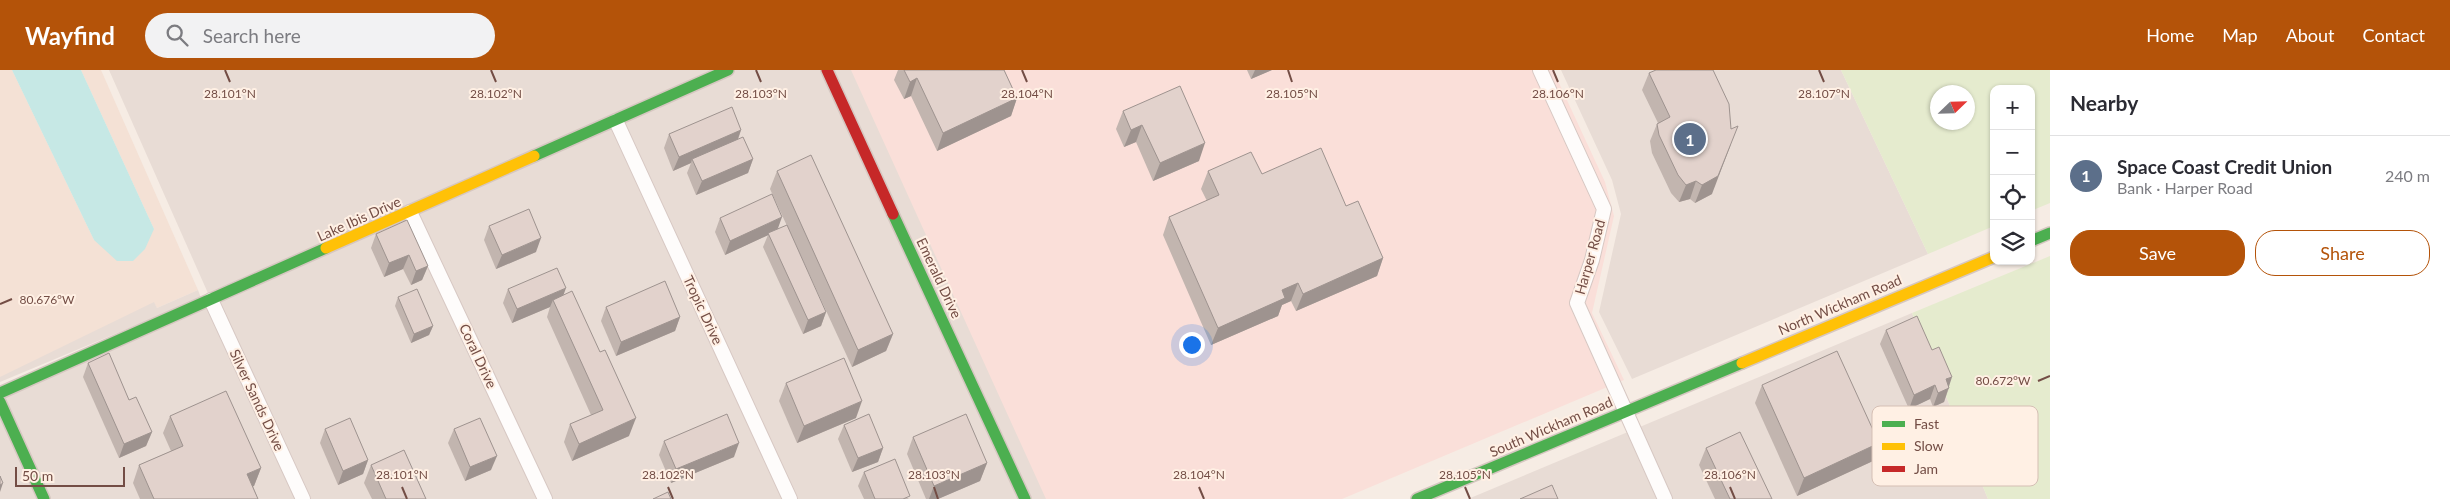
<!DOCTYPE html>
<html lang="en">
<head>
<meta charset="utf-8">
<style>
	:root { --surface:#fff; --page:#f2f2f3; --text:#2b2b33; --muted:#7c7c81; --line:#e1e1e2; --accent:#b45309 }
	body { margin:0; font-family:Lato,sans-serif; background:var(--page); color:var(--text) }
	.controls { position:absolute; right:15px; top:15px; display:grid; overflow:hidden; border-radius:10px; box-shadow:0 1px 4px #0004 }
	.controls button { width:45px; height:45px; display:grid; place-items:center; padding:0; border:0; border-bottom:1px solid var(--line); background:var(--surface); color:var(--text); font:25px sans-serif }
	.compass { position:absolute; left:1930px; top:15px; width:45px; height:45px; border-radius:50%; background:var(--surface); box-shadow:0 1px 4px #0004; rotate:67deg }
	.scale { position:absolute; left:15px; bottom:12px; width:110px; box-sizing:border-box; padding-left:5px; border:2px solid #734d45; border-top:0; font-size:14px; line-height:18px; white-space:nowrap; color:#734d45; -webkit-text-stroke:4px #fff0e4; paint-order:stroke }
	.you { position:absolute; left:1191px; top:274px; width:18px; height:18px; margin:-12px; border:4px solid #fff; border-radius:50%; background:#1a73e8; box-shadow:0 0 0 8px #1a73e833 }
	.badge { display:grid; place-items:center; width:32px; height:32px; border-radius:50%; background:var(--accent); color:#fff; font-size:16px; font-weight:700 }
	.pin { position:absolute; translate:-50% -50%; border:2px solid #fff; box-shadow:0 1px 5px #0006 }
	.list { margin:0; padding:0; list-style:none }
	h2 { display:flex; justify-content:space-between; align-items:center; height:65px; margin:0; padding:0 20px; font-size:21px }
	h2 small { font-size:16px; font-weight:400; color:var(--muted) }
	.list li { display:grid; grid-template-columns:32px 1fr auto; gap:15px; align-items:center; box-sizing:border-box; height:80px; padding:0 20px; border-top:1px solid var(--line) }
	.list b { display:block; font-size:19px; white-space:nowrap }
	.list p { margin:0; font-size:16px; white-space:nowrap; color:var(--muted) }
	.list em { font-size:16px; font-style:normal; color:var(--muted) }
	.actions { display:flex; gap:10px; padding:15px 20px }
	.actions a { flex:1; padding:11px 0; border:1px solid var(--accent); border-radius:20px; text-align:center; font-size:18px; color:var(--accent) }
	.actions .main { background:var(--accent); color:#fff }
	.icon { flex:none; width:28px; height:28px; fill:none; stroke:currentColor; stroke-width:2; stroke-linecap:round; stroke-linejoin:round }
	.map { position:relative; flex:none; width:2050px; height:429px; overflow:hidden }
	header { display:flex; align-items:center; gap:30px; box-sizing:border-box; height:70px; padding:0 25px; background:var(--accent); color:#fff }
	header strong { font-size:24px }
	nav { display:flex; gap:28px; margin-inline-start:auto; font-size:18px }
	.search { width:350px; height:45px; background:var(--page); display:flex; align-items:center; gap:12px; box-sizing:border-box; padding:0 18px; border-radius:28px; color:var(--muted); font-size:19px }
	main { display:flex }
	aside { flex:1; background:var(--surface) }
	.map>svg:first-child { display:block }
	.residential { fill:#f4e1d5 }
	.commercial { fill:#fadfd9 }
	.industrial { fill:#e8dcd5 }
	.green { fill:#e5ebce; fill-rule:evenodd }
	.water { fill:#c6e8e5 }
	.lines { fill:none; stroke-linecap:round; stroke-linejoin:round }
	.street-casing { stroke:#d7c8c3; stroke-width:16 }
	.fast-casing { stroke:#d6c7c1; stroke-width:14 }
	.slow-casing { stroke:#d6c7c1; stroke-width:14 }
	.jam-casing { stroke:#d6c7c1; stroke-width:14 }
	.street { stroke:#fefcfb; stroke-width:14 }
	.fast { stroke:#4caf50; stroke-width:11 }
	.slow { stroke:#ffc107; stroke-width:11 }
	.jam { stroke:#c62828; stroke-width:11 }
	.wall { fill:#c2b5af }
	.shaded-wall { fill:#9e938f }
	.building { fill:#e2d2cc; stroke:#9e938f }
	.ticks { fill:none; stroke:#734d45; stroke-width:2 }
	.labels { text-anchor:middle; stroke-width:4; stroke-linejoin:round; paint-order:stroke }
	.street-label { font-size:14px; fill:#734d45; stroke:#fff0e4 }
	.key { fill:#fff0e4; stroke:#d5bfb4; stroke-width:1 }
	.key-label { font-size:14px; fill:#734d45 }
	.ticks-label { font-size:12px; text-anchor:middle; fill:#734d45; stroke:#fff0e4; stroke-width:4; stroke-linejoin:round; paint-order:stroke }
</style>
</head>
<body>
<header>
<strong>Wayfind</strong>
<div class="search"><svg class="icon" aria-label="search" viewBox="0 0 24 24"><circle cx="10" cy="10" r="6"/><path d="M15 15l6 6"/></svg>Search here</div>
<nav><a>Home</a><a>Map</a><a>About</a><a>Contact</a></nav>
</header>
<main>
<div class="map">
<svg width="2050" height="429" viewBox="0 0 2050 429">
	<rect width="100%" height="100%" fill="#f6ece4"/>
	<polygon class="residential" points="0,0 12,0 94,170 154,159 81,0 101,0 198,220 157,238 154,233 0,308"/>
	<polygon class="commercial" points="850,0 1553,0 1605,112 1614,146 1592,243 1624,310 1342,429 1041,429"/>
	<g class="industrial">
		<polygon points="109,0 851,0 1046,429 0,429 0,323 211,230"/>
		<polygon points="1561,0 1841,0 1928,184 1632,309 1599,242 1621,144 1612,110"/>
		<polygon points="198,220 201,228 0,312 0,307 154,232 157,238"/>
		<polygon points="1912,243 1988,429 1468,429"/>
	</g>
	<g class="green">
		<path d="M1841,0H2050V133L2031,141V19H1994V156L1928,184ZM1938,22H1968V52H1938Z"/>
		<polygon points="2050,186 2050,429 1988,429 1912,243"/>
	</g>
	<polygon class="water" points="12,0 81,0 154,159 145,179 133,191 117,191 94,170"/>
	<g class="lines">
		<defs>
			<g id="street">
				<polyline points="1540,0 1604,139 1592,190 1577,233 1665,429"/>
				<polyline points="616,51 790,429"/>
				<polyline points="410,142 545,429"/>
				<polyline points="211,230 303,429"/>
			</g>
			<g id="fast">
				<polyline points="534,86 728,0"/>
				<polyline points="893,144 1025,429"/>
				<polyline points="2031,171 2050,163"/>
				<polyline points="0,323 326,178"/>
				<polyline points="0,332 44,429"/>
				<polyline points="1417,429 1742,293"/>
			</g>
			<g id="slow">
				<polyline points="326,178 534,86"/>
				<polyline points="1742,293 1994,187"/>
			</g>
			<polyline id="jam" points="827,0 893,144"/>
		</defs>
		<use href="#street" class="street-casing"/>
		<use href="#fast" class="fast-casing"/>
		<use href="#slow" class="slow-casing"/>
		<use href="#jam" class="jam-casing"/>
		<use href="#street" class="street"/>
		<use href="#fast" class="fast"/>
		<use href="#slow" class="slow"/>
		<use href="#jam" class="jam"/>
	</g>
	<g class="wall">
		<polygon points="898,0 1004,0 1017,28 1011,46 937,81 911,26 904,29 894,10"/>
		<polygon points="1247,0 1272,0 1251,9"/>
		<polygon points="1649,3 1712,124 1695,133 1690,129 1679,132 1671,123 1652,83 1650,71 1657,54 1658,53 1642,20"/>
		<polygon points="1123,41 1199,91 1153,111 1136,72 1124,77 1116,59"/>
		<polygon points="741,60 738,70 753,89 748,103 696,125 687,103 691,93 673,101 664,78 669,64"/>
		<polygon points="777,101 893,264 886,281 852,297 770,119"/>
		<polygon points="1208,101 1262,104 1346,136 1383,188 1377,206 1296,241 1291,231 1282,235 1278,246 1211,275 1163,165 1169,147 1207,131 1201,119"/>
		<polygon points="720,148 777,159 826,242 821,256 803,264 763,177 768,165 725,185 715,162"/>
		<polygon points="489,156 536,182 496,199 484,170"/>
		<polygon points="376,164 428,196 422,210 411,215 403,199 384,207 371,178"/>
		<polygon points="508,219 564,225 629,366 572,391 564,372 570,354 591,345 547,247 550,237 512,253 503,233"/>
		<polygon points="398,227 433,256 429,265 411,273 395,236"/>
		<polygon points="606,237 680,247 675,261 616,286 601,251"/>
		<polygon points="1886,260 1949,317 1949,318 1944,332 1933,337 1930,329 1909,339 1880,274"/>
		<polygon points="88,293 129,330 152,362 146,376 119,388 83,307"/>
		<polygon points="786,313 856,348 797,373 779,331"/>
		<polygon points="1762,315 1879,373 1873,391 1797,426 1755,333"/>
		<polygon points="170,346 261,398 254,416 253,416 258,429 140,429 133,413 139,395 171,381 163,363"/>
		<polygon points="844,355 883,378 878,392 852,402 838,369"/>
		<polygon points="325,359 368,390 363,404 338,415 320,373"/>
		<polygon points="454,359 491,400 465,411 448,373"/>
		<polygon points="913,367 987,393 980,411 938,429 926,429 907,384"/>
		<polygon points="664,371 734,387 671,413 659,385"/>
		<polygon points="1706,378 1772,429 1715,429 1699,395"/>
		<polygon points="371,395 426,429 372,429 364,413"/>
		<polygon points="864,402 909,429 864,429 858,416"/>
	</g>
	<g class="shaded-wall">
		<polygon points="1255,0 1272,0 1251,9"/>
		<polygon points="917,8 911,26 904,29 910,12"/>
		<polygon points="1017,28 1011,46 937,81 943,63"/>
		<polygon points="1142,55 1136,72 1124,77 1131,60"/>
		<polygon points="741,60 736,74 692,89 691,93 673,101 679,87"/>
		<polygon points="1205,73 1199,91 1153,111 1160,93"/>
		<polygon points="1731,74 1712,124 1695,133 1702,115"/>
		<polygon points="753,89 748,103 696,125 702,111"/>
		<polygon points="1696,111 1690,129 1679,132 1686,115"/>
		<polygon points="782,147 777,161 725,185 730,171"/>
		<polygon points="541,168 536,182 496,199 502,185"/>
		<polygon points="409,185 403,199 384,207 389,193"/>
		<polygon points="1383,188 1377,206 1296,241 1303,224"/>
		<polygon points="428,196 422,210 411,215 416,201"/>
		<polygon points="1298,213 1291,231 1282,235 1278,246 1211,275 1218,258 1282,220"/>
		<polygon points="566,218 561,232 553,230 550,237 512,253 517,239"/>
		<polygon points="826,242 821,256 803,264 808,250"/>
		<polygon points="680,247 675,261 616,286 621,272"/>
		<polygon points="433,256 429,265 411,273 414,264"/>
		<polygon points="893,264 886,281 852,297 858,280"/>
		<polygon points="1952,307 1944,332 1933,337 1938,323 1946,309"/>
		<polygon points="1935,315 1930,329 1909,339 1914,325"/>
		<polygon points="862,331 856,348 797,373 804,356"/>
		<polygon points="636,348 629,366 572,391 579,374"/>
		<polygon points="152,362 146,376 119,388 124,374"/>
		<polygon points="739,373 734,387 671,413 676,399"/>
		<polygon points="1879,373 1873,391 1797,426 1804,408"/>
		<polygon points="883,378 878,392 852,402 858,388"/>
		<polygon points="497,386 491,400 465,411 470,397"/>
		<polygon points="368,390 363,404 338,415 343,401"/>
		<polygon points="987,393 980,411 938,429 929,429 934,416"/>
		<polygon points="261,398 254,416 241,422 247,404"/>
		<polygon points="3,413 0,422 0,415"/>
	</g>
	<g class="building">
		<polygon points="904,0 1004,0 1017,28 943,63 917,8 910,12"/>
		<polygon points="1656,0 1713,0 1729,34 1731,59 1738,56 1718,106 1702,115 1696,111 1686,115 1678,105 1659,65 1657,54 1670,47 1649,3"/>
		<polygon points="1180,16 1205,73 1160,93 1142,55 1131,60 1123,41"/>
		<polygon points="732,37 741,60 679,87 669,64"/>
		<polygon points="743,67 753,89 702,111 692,89"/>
		<polygon points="1321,78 1346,136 1358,131 1383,188 1303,224 1298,213 1282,220 1285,228 1218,258 1169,147 1219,125 1208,101 1251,82 1262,104"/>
		<polygon points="811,85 893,264 858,280 777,101"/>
		<polygon points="772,124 782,147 730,171 720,148"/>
		<polygon points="529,139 541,168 502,185 489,156"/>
		<polygon points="407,150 428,196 416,201 409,185 389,193 376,164"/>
		<polygon points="787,155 826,242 808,250 768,163"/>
		<polygon points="557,198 566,218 517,239 508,219"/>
		<polygon points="665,211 680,247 621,272 606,237"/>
		<polygon points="417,219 433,256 414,264 398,227"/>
		<polygon points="572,221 600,282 605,280 636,348 579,374 570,354 603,340 553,230"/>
		<polygon points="1917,246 1932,280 1939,277 1952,307 1946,309 1949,318 1938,323 1935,315 1914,325 1886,260"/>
		<polygon points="1837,281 1879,373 1804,408 1762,315"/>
		<polygon points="109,283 129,330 136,327 152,362 124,374 88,293"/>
		<polygon points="844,288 862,331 804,356 786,313"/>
		<polygon points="226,321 261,398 247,404 258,429 154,429 139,395 183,376 170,346"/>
		<polygon points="727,344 739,373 676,399 664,371"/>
		<polygon points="869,344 883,378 858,388 844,355"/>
		<polygon points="966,344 987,393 934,416 913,367"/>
		<polygon points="350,348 368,390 343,401 325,359"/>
		<polygon points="480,348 497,386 470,397 454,359"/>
		<polygon points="1740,362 1772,429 1730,429 1706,378"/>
		<polygon points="404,380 426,429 386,429 371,395"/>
		<polygon points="895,389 910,426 903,429 875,429 864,402"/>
		<polygon points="0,406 3,413 0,415"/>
		<polygon points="1552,415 1558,429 1520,429"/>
		<polygon points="668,422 671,429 653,429"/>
	</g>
	<path class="ticks" d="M225,0L230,12M491,0L496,12M756,0L761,12M1022,0L1027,12M1288,0L1292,12M1553,0L1558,12M1819,0L1824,12M0,234L12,229M2038,311L2050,306M402,417L407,429M668,417L673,429M934,417L938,429M1199,417L1204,429M1465,417L1470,429M1730,417L1735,429"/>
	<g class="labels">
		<g class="street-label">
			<text transform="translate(359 149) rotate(-24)" y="5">Lake Ibis Drive</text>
			<text transform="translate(1590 187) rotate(-74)" y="5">Harper Road</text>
			<text transform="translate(939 208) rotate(65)" y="5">Emerald Drive</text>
			<text transform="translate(1840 235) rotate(-23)" y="5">North Wickham Road</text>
			<text transform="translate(703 240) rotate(65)" y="5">Tropic Drive</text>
			<text transform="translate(478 286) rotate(65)" y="5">Coral Drive</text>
			<text transform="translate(257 330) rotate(65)" y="5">Silver Sands Drive</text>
			<text transform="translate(1551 357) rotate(-23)" y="5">South Wickham Road</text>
		</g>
	</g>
	<rect x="1872" y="336" width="166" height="80" rx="8" class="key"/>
	<rect x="1882" y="351" width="23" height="6" fill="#4caf50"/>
	<rect x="1882" y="373" width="23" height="7" fill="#ffc107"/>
	<rect x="1882" y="396" width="23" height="6" fill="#c62828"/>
	<g class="key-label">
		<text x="1914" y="359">Fast</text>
		<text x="1914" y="381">Slow</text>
		<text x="1914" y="404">Jam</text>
	</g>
	<g class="ticks-label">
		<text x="230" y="28">28.101°N</text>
		<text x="496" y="28">28.102°N</text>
		<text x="761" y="28">28.103°N</text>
		<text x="1027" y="28">28.104°N</text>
		<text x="1558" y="28">28.106°N</text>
		<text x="1292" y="28">28.105°N</text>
		<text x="1824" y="28">28.107°N</text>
		<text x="47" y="234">80.676°W</text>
		<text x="2003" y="315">80.672°W</text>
		<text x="402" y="409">28.101°N</text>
		<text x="668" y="409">28.102°N</text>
		<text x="934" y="409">28.103°N</text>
		<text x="1199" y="409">28.104°N</text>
		<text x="1465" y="409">28.105°N</text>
		<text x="1730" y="409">28.106°N</text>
	</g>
</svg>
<div class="controls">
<button>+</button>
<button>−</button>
<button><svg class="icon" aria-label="locate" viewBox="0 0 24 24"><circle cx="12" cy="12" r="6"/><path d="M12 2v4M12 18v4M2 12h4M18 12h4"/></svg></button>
<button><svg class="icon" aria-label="layers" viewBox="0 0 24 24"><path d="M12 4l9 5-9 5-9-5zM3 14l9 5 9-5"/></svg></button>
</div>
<svg class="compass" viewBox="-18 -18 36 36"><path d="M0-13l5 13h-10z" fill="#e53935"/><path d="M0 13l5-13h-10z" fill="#7c7c81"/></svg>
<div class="scale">50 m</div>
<div class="you"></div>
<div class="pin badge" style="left:1690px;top:69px;background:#5c6f8a">1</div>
</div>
<aside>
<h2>Nearby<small></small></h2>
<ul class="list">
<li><span class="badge" style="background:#5c6f8a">1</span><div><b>Space Coast Credit Union</b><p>Bank · Harper Road</p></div><em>240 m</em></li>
</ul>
<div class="actions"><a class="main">Save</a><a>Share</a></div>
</aside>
</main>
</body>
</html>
